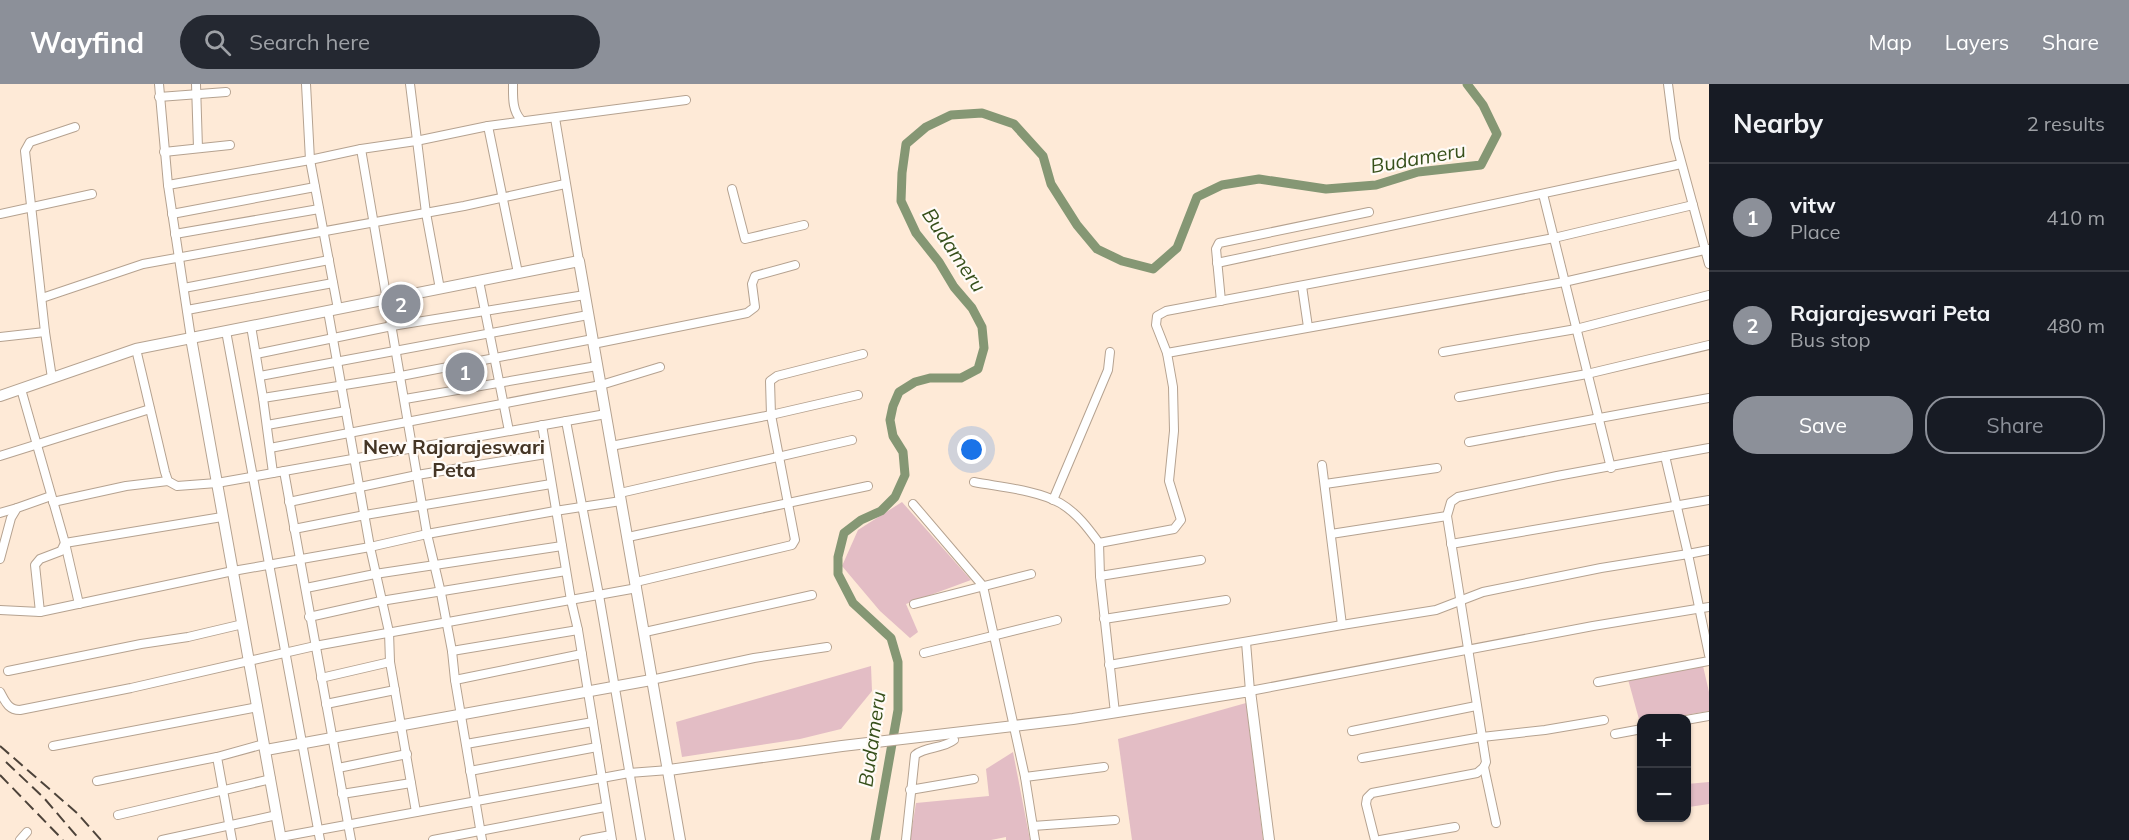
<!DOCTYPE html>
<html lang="en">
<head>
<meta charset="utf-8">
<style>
	:root { --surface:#171b24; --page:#242831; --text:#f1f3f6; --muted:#9ea1a6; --line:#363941; --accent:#8c9099 }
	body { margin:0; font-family:Mulish,sans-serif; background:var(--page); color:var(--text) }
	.controls { position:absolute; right:18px; bottom:18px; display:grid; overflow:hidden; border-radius:12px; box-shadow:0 2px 4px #0004 }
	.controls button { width:54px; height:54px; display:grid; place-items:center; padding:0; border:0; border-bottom:2px solid var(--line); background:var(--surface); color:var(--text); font:30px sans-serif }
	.you { position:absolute; left:972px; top:366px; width:21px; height:21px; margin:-15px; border:4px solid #fff; border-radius:50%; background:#1a73e8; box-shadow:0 0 0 9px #1a73e833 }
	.badge { display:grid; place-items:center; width:39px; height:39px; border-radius:50%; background:var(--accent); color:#fff; font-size:20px; font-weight:700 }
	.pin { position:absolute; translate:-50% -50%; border:3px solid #fff; box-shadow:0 2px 6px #0006 }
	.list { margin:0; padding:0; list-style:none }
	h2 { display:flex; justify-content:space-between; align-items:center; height:78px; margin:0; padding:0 24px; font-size:26px }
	h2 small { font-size:20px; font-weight:400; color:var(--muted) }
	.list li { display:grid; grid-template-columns:39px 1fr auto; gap:18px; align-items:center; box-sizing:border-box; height:108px; padding:0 24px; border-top:2px solid var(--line) }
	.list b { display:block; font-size:22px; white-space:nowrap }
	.list p { margin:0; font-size:20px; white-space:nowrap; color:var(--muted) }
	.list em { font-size:20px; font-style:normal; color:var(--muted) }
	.actions { display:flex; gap:12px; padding:18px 24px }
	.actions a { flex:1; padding:14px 0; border:2px solid var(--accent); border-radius:24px; text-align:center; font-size:21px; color:var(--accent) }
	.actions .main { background:var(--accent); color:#fff }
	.icon { flex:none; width:33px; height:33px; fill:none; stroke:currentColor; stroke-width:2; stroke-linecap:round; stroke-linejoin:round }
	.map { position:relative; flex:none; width:1709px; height:756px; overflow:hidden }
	header { display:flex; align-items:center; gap:36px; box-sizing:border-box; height:84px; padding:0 30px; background:var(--accent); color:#fff }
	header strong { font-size:28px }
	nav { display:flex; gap:33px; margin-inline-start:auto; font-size:21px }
	.search { width:420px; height:54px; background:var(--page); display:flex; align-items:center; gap:15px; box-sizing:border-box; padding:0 21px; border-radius:33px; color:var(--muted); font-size:22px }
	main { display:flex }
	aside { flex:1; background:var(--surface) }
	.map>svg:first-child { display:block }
	.green { fill:#e3bdc5 }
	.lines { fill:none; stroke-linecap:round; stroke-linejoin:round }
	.canal { stroke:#859774; stroke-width:9 }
	.minor-casing { stroke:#b5a290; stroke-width:10 }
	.tertiary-casing { stroke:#b5a290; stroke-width:12 }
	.minor { stroke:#fff; stroke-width:8 }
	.tertiary { stroke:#fff; stroke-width:10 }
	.rail { stroke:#4d433a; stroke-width:2; stroke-dasharray:12 6; stroke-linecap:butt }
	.labels { text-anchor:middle; stroke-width:4.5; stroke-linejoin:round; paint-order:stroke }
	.water-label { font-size:20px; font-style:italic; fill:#37501b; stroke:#fffbf7 }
	.neighbourhood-label { font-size:20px; font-weight:bold; fill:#443525; stroke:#fffbf7 }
</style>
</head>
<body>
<header>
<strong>Wayfind</strong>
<div class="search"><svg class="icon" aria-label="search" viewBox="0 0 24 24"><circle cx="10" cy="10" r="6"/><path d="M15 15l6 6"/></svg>Search here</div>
<nav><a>Map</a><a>Layers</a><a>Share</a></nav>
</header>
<main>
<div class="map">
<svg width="1709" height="756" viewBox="0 0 1709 756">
	<rect width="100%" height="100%" fill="#feead7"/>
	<g class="green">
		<polygon points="902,418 971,496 906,520 918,548 910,554 880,527 842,482 858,446"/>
		<polygon points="871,582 872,607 841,645 800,655 682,673 676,638"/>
		<polygon points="1703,582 1709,608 1709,627 1667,634 1642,634 1640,639 1626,588"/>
		<polygon points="1246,619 1263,756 1132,756 1118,655"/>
		<polygon points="1013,668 1030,756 1006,756 1006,753 991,756 910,756 916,719 989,712 986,685"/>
		<polygon points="1709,698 1709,720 1689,723 1687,700"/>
	</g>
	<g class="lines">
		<polyline class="canal" points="875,756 898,626 898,578 891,554 853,519 838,490 838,473 844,449 861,436 881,427 895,413 905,391 903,368 893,352 890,336 893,322 899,308 915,298 930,294 961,294 978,285 984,264 982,243 972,224 954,203 939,178 916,149 901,117 902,89 906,60 926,43 951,31 982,29 1014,40 1043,72 1051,100 1077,141 1097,165 1122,177 1153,185 1177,164 1197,113 1222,101 1259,95 1326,105 1376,101 1418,88 1481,81 1497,50 1483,21 1467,0"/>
		<defs>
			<g id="minor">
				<polyline points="159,0 168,101 191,254"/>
				<polyline points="196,0 198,64"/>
				<polyline points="306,0 310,76 338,225"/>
				<polyline points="410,0 426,129 440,205"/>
				<path d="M513,0C513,13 512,26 521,36"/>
				<polyline points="1668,0 1675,55 1709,180"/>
				<polyline points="159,13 226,8"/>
				<polyline points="555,34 579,177"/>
				<polyline points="488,42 518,189"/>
				<polyline points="361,65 427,450 441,509 452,567 455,596 482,756"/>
				<polyline points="164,68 230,61"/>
				<polyline points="168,101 310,76 361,65 416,57 488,42 686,16"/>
				<polyline points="732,105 745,155 804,141"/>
				<polyline points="1543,110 1611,384"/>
				<polyline points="0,130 92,110"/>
				<polyline points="172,130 315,103"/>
				<polyline points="175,150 319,125"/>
				<polyline points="1217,179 1681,80"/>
				<polyline points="479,197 509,347"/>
				<polyline points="1302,202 1308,243"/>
				<polyline points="184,204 329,176"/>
				<polyline points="42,214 143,180 464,122 565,100"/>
				<polyline points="1221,217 1216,165 1219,159 1369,128"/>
				<polyline points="187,226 333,199"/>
				<polyline points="328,227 370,463 389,548 390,578 416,728"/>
				<polyline points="251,242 263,314"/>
				<polyline points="226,247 320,756"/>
				<polyline points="0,253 45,248"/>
				<polyline points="593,260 747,229 755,223 752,200 755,192 795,181"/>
				<polyline points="136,265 165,388 168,397 177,402 217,399 606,330"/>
				<polyline points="1443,268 1576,245 1709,211"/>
				<polyline points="1167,269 1564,198 1709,165"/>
				<polyline points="256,270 392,242 585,211"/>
				<polyline points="260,292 588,231"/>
				<polyline points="52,294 45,248 25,67 30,58 75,43"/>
				<polyline points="21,305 65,459 79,520"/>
				<polyline points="1459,313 1587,290 1709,261"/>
				<polyline points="405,315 597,282"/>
				<polyline points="566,337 599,511 641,756"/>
				<polyline points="267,341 346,327"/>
				<polyline points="542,341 571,516 578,546 612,756"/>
				<polyline points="1469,358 1709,314"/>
				<polyline points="611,362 771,331 858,311"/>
				<polyline points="270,364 601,301 660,283"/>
				<polyline points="0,372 150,325"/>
				<polyline points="1665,372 1688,470 1709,466"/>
				<polyline points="1322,381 1342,541"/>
				<polyline points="284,387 351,756"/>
				<polyline points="273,389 263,314 401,292 593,255"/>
				<path d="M974,398C1000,403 1037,406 1060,419C1077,429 1088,444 1099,459"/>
				<polyline points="1325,400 1437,384"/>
				<polyline points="620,409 852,356"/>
				<polyline points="1053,416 1108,286 1110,268"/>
				<polyline points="53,418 126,402 168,397"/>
				<polyline points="289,418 417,391 546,370"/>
				<polyline points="913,420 983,502 1025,693 1035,756"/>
				<polyline points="0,429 17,424"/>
				<polyline points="294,445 365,431 551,400"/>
				<polyline points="1331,450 1447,432"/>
				<polyline points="628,453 868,402"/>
				<polyline points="1451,460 1709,416"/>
				<polyline points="0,475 11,434 17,424 51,412"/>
				<polyline points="1100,492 1201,476"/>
				<polyline points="636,498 792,461 795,456 771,331 770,297 777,292 863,270"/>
				<polyline points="306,504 375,490 562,462"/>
				<polyline points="914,520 1031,490"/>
				<polyline points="0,526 40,528 233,487 370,463 427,450 555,427 621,417"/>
				<polyline points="40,528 35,481 40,475 61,467 65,459 222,433"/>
				<polyline points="309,533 381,517 566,487"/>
				<polyline points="1104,535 1226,516"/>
				<polyline points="645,548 812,511"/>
				<polyline points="1246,558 1250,607 1593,542 1709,523"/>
				<polyline points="452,567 578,546"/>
				<polyline points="924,569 1057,536"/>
				<polyline points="1109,581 1342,541 1436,526 1483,508 1601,484 1688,470 1709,571"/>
				<polyline points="8,587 141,560 188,553 243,540"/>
				<polyline points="321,594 390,578"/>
				<polyline points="455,596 582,570"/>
				<polyline points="651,596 754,574 827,563"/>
				<polyline points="1598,598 1709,577"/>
				<path d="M0,608C5,617 8,626 20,626L131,604L315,562L637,504"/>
				<polyline points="326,620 395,606"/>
				<polyline points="1115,629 1100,492 1099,459 1174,445 1181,436 1169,397 1174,347 1173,303 1167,269 1156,241 1157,232 1166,227 1554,154 1693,121"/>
				<polyline points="1686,636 1709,632"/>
				<polyline points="1352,647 1476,622"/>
				<polyline points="1615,650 1642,645"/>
				<polyline points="466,660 593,638"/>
				<polyline points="53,662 258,623"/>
				<polyline points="1362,674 1482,653 1545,646 1604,636"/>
				<polyline points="1484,683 1496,739"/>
				<polyline points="338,684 407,670"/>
				<polyline points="470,687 597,663"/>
				<polyline points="1025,693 1104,683"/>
				<polyline points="97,697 217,673"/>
				<polyline points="910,706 974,695"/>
				<polyline points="342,710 411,699"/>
				<polyline points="118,731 271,695"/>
				<polyline points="1033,742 1115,736"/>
				<polyline points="281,753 629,689 669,686"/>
				<polyline points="20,756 27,748"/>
				<polyline points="162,756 277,731"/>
				<polyline points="232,756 217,673 264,660"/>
				<polyline points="433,756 605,723"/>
				<polyline points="584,756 611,751"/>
				<path d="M906,756L915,671C926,662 943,665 954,656"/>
				<polyline points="1375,756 1366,720 1367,714 1372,709 1477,689 1484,683 1486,678 1447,432 1451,418 1458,413 1557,392 1709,364"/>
				<polyline points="1380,756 1455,743"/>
			</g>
			<g id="tertiary">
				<polyline points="191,254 281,756"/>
				<polyline points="0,312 136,265 579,177 680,756"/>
				<polyline points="266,666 651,596"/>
				<polyline points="669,686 842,662 1073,635 1250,607 1269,756"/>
			</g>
		</defs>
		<use href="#minor" class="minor-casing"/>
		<use href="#tertiary" class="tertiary-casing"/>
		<use href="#minor" class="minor"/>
		<use href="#tertiary" class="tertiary"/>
		<g class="rail">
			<polyline points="0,662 77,729 101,756"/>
			<polyline points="6,678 44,714 80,756"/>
			<polyline points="0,691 63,756"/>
		</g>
	</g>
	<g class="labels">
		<g class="water-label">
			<text transform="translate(1418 74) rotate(-10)" y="7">Budameru</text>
			<text transform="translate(954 166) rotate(56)" y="7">Budameru</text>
			<text transform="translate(872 655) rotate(-82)" y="7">Budameru</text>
		</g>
		<g class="neighbourhood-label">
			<text x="454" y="370">New Rajarajeswari<tspan x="454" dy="23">Peta</tspan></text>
		</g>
	</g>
</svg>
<div class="controls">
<button>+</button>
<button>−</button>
</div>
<div class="you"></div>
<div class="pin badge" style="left:465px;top:288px">1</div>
<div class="pin badge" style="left:401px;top:220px">2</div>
</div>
<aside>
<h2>Nearby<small>2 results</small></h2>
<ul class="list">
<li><span class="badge">1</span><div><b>vitw</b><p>Place</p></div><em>410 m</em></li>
<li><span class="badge">2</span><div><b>Rajarajeswari Peta</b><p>Bus stop</p></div><em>480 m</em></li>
</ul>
<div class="actions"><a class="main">Save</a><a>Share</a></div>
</aside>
</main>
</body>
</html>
